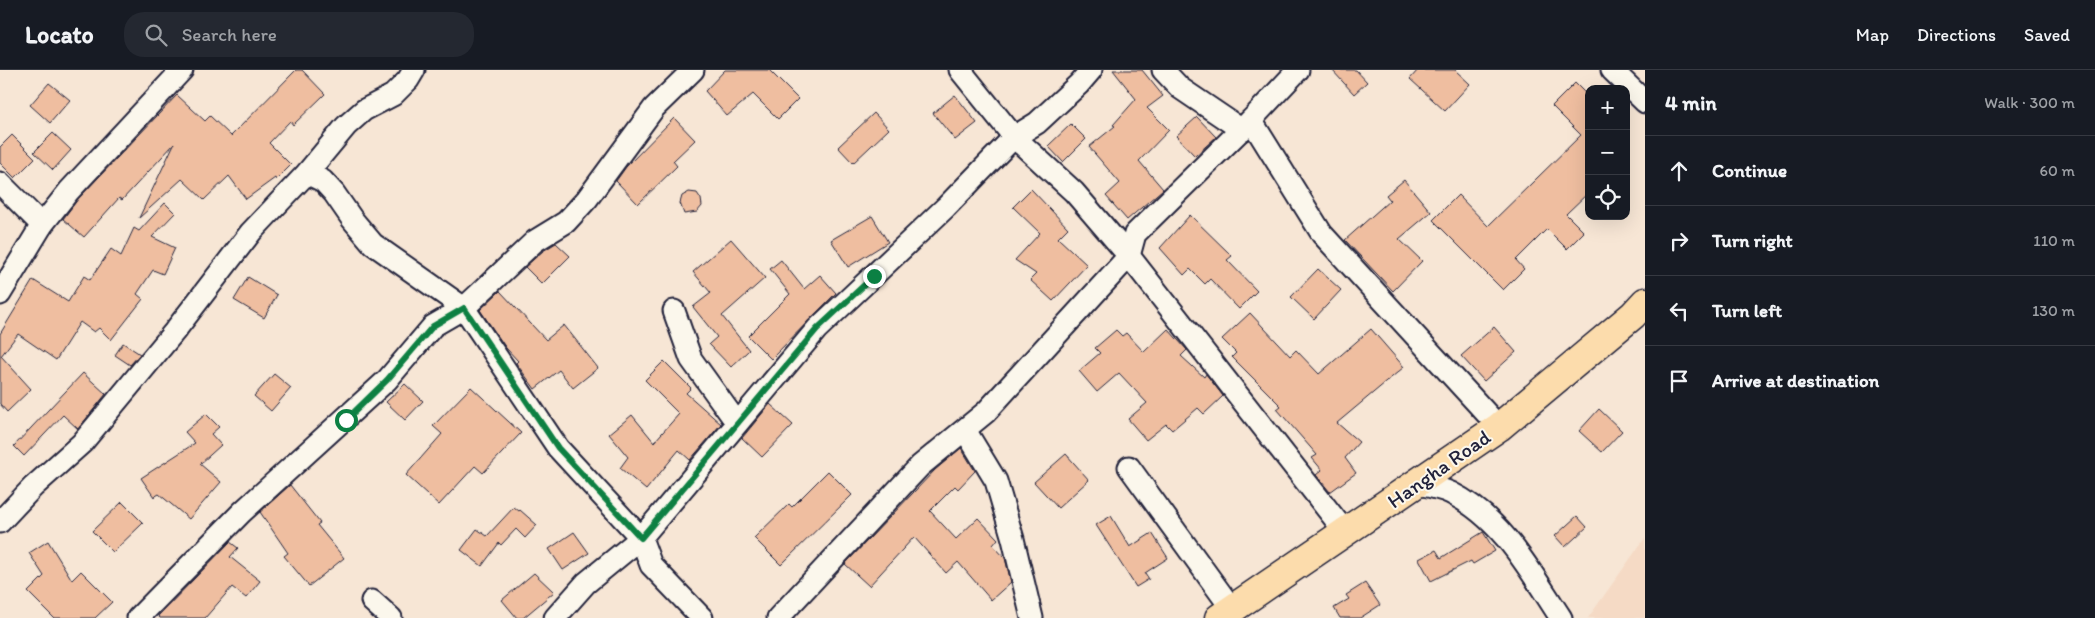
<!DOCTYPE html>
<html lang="en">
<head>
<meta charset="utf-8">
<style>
	:root { --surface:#171b24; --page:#242831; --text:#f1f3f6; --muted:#9ea1a6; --line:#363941 }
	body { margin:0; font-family:Itim,sans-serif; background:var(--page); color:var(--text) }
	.controls { position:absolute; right:15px; top:15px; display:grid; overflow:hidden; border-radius:10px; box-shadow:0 5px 20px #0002 }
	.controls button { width:45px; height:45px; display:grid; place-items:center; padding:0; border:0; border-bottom:1px solid var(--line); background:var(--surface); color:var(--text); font:25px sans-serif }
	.stop { position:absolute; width:15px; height:15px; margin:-11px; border:4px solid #0b8043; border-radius:50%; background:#fff }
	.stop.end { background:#0b8043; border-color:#fff; box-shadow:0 1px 5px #0008 }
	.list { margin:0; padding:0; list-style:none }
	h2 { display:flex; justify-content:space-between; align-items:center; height:65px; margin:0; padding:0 20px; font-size:21px }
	h2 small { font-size:16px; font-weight:400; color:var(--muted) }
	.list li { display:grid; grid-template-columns:32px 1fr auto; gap:15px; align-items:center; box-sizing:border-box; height:70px; padding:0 20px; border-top:1px solid var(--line) }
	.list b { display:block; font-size:19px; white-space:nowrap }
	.list em { font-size:16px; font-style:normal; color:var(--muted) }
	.icon { flex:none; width:28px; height:28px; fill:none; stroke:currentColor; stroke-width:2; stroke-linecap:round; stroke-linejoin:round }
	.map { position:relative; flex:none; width:1645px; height:548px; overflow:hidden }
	header { display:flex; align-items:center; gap:30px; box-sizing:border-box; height:70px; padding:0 25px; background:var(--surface); border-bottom:1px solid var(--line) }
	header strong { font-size:24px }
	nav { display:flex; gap:28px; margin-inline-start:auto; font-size:18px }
	.search { width:350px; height:45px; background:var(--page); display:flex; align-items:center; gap:12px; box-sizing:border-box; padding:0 18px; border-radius:20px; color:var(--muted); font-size:19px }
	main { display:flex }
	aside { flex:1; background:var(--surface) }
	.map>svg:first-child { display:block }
	.built { fill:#f5dac5 }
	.building { fill:#efbea0; stroke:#22223b }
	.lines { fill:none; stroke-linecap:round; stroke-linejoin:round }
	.minor-casing { stroke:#22223b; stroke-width:25 }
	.highway-casing { stroke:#22223b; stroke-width:31 }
	.minor { stroke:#fbf7ec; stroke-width:21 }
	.highway { stroke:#fcdcac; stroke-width:28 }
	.route { stroke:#0b8043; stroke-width:6 }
	.labels { text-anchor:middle; stroke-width:4; stroke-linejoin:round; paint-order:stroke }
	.street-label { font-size:21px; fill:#22223b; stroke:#fbf7ec }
</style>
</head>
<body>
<header>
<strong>Locato</strong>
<div class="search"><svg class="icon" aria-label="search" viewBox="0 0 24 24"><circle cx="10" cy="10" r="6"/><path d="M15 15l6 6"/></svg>Search here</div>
<nav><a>Map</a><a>Directions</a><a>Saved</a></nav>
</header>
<main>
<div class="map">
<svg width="1645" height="548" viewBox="0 0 1645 548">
	<rect width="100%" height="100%" fill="#f7e6d5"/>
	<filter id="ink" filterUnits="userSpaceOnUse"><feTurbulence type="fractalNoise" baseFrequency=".02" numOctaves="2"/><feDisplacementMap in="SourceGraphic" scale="10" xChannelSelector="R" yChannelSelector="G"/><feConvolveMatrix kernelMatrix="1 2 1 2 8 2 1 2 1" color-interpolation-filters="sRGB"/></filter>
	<g filter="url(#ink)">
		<polygon class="built" points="1645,468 1645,548 1588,548"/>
		<g class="building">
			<polygon points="296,0 302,0 325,24 293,55 290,51 269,73 291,95 276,110 275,108 246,129 229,106 204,130 182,109 139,148 174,74 122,130 119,128 84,167 63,149 78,129 177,25 205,51 210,46 231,66"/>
			<polygon points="725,0 769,0 798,29 778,49 753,24 727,46 705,21"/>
			<polygon points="1113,0 1142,0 1163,26 1147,38 1169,60 1139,91 1163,119 1127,150 1106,126 1120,113 1089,77 1115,56 1113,55 1136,29"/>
			<polygon points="1332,0 1356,0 1367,12 1354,24"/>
			<polygon points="1418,0 1455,0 1470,14 1445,41 1410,9"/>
			<polygon points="49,13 70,30 50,53 30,35"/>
			<polygon points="1575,13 1589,27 1589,122 1566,144 1584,162 1567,179 1547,159 1516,190 1524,199 1503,220 1433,150 1458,125 1488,156 1581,65 1552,36"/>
			<polygon points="955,25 977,53 955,70 933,43"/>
			<polygon points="874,43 889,59 853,93 838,77"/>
			<polygon points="1197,47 1216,67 1195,86 1176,66"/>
			<polygon points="674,48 695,70 673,91 677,96 638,134 616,111 626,97"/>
			<polygon points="1071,54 1086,69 1063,92 1048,76"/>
			<polygon points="53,63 71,80 53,100 34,82"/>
			<polygon points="12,65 35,88 15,108 0,93 0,77"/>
			<polygon points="1404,110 1431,142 1399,169 1422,191 1393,221 1345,170 1390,130 1386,125"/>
			<polygon points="1031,119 1068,158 1058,168 1087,195 1053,231 1030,210 1036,204 1015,190 1040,163 1013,137"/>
			<polygon points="689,122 697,123 701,129 702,136 697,142 684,144 680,133 682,126"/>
			<polygon points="165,133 175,143 152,167 175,178 163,204 153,200 137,224 143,229 111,270 99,258 94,262 80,252 56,290 18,264 1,286 31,319 7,342 0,334 0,264 33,210 68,232 84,206 90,210 111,179 121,186 134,158 139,161"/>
			<polygon points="1190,145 1232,186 1227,190 1257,221 1239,239 1210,209 1205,214 1190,199 1184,205 1160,178"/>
			<polygon points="872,146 888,172 848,197 831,170"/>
			<polygon points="731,169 765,208 722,246 749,280 731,297 709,274 717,267 693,237 711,223 693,202"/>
			<polygon points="556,173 570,186 542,214 525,197 543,181"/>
			<polygon points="781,190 804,219 820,205 836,223 771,289 748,266 790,224 770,199"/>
			<polygon points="1318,199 1341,220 1314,249 1291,227"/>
			<polygon points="248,207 277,225 264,248 234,230"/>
			<polygon points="500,221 546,270 564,255 598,298 573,318 559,300 535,319 516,293 518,291 506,278 480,240"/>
			<polygon points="1250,243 1290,286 1296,280 1319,304 1371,259 1404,297 1337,353 1359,372 1345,388 1356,403 1330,422 1316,405 1322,400 1312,388 1317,385 1277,339 1281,336 1232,287 1236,283 1222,269"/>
			<polygon points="1494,257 1516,282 1484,311 1461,286"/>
			<polygon points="1168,259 1187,280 1181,286 1204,307 1206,304 1223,326 1204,344 1198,338 1172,360 1166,354 1146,370 1128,349 1147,333 1119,303 1097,322 1079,301 1100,283 1095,278 1116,260 1122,266 1126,263 1144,282"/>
			<polygon points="123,273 140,284 130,295 115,285"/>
			<polygon points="664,291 691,318 686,323 721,354 690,390 679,380 646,420 620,398 628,387 609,364 632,345 654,372 679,344 645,310"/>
			<polygon points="83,303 106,324 78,359 63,345 24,386 14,376"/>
			<polygon points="274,304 291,318 271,341 254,326"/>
			<polygon points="405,314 423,331 405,350 386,332"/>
			<polygon points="471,317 521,363 483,403 475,396 439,435 406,405 442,364 433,356"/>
			<polygon points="770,334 793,355 762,387 742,368"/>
			<polygon points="1599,339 1622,361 1602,382 1579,361"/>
			<polygon points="206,344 219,357 211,364 221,375 200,394 221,412 189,449 159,424 154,427 141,408 195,373 185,362"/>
			<polygon points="961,378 975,401 958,419 955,416 930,441 956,469 978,448 998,469 993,475 1005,488 1011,512 991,530 958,492 946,503 914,467 869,516 845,494 935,400"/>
			<polygon points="1066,384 1089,410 1058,438 1034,412"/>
			<polygon points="828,401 852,425 781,495 754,468 789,434 792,437"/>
			<polygon points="290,415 320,453 317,455 344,488 309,516 284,486 288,483 260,442"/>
			<polygon points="122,432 143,453 113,482 92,461"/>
			<polygon points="514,437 519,441 520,440 537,455 525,468 516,459 501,475 499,473 482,496 461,480 477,459 487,466"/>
			<polygon points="1111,446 1130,477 1152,463 1168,488 1145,503 1149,509 1136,517 1096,455"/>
			<polygon points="1577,446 1587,457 1565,477 1555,466"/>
			<polygon points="574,462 589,483 563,500 549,479"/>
			<polygon points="1483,462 1495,481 1473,494 1471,491 1431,511 1419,489 1436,480 1441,488"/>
			<polygon points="48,471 72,510 81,501 112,532 95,548 54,548 28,522 44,506 29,483"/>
			<polygon points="230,472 238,478 230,487 260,511 246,528 232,517 205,548 160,548 158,546"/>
			<polygon points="534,503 554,522 523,548 517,548 502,530"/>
			<polygon points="1365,513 1380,535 1360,548 1340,548 1334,538 1349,529 1346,525"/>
		</g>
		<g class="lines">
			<defs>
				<g id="minor">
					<polyline points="960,0 1014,67 1074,122 1129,186 1346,463"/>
					<polyline points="1163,0 1180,18 1242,60"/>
					<polyline points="1612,0 1645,32"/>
					<polyline points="1251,50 1322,164 1499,357"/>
					<polyline points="307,103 323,111 334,123 352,149 373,174 464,238 558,378 641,468 651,495 702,548"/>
					<polyline points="0,113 42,155"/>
					<polyline points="0,224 42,155 69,121 182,0"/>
					<polyline points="674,241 691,289 737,353"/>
					<polyline points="965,360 996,411 1013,469 1032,548"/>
					<polyline points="1129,397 1232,539"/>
					<path d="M1417,414C1428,416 1441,418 1451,423C1503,449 1530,501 1561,548"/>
					<polyline points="0,452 33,417 82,373 174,262 251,162 307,103 346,56 364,40 393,25 408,10 414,0"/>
					<polyline points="372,531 391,548"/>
					<polyline points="138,548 242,442 387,310 433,256 464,238 535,171 566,152 587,129 654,38 693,0"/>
					<polyline points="555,548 586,513 641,468 817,259 946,137 1014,67 1037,53 1079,14 1091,0"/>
					<polyline points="778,548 920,396 986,342 1129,186 1135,164 1251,50 1298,0"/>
				</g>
				<polyline id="highway" points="1219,548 1499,357 1633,245 1645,232"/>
			</defs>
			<use href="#minor" class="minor-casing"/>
			<use href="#highway" class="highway-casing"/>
			<use href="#minor" class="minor"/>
			<use href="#highway" class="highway"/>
		</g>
	</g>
	<g class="lines" filter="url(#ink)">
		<polyline class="route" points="346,350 387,310 433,256 464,238 558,378 641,468 817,259 874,206"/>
	</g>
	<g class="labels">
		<g class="street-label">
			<text transform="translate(1439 399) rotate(-35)" y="7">Hangha Road</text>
		</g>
	</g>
</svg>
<div class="controls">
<button>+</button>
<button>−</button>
<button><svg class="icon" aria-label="locate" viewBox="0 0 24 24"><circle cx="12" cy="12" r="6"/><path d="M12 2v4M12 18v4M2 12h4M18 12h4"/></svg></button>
</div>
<div class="stop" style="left:346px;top:350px"></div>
<div class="stop end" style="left:874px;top:206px"></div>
</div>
<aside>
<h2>4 min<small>Walk · 300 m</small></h2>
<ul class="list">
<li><svg class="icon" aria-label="ahead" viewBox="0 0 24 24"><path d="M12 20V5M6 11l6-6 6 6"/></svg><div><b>Continue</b></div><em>60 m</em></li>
<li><svg class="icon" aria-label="right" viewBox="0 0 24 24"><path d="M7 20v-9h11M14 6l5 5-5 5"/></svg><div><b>Turn right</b></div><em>110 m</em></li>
<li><svg class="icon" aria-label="left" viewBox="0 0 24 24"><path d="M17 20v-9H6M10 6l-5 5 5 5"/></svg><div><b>Turn left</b></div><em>130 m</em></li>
<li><svg class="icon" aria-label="arrive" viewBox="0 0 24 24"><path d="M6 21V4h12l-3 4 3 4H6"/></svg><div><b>Arrive at destination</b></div></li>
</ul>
</aside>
</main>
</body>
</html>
